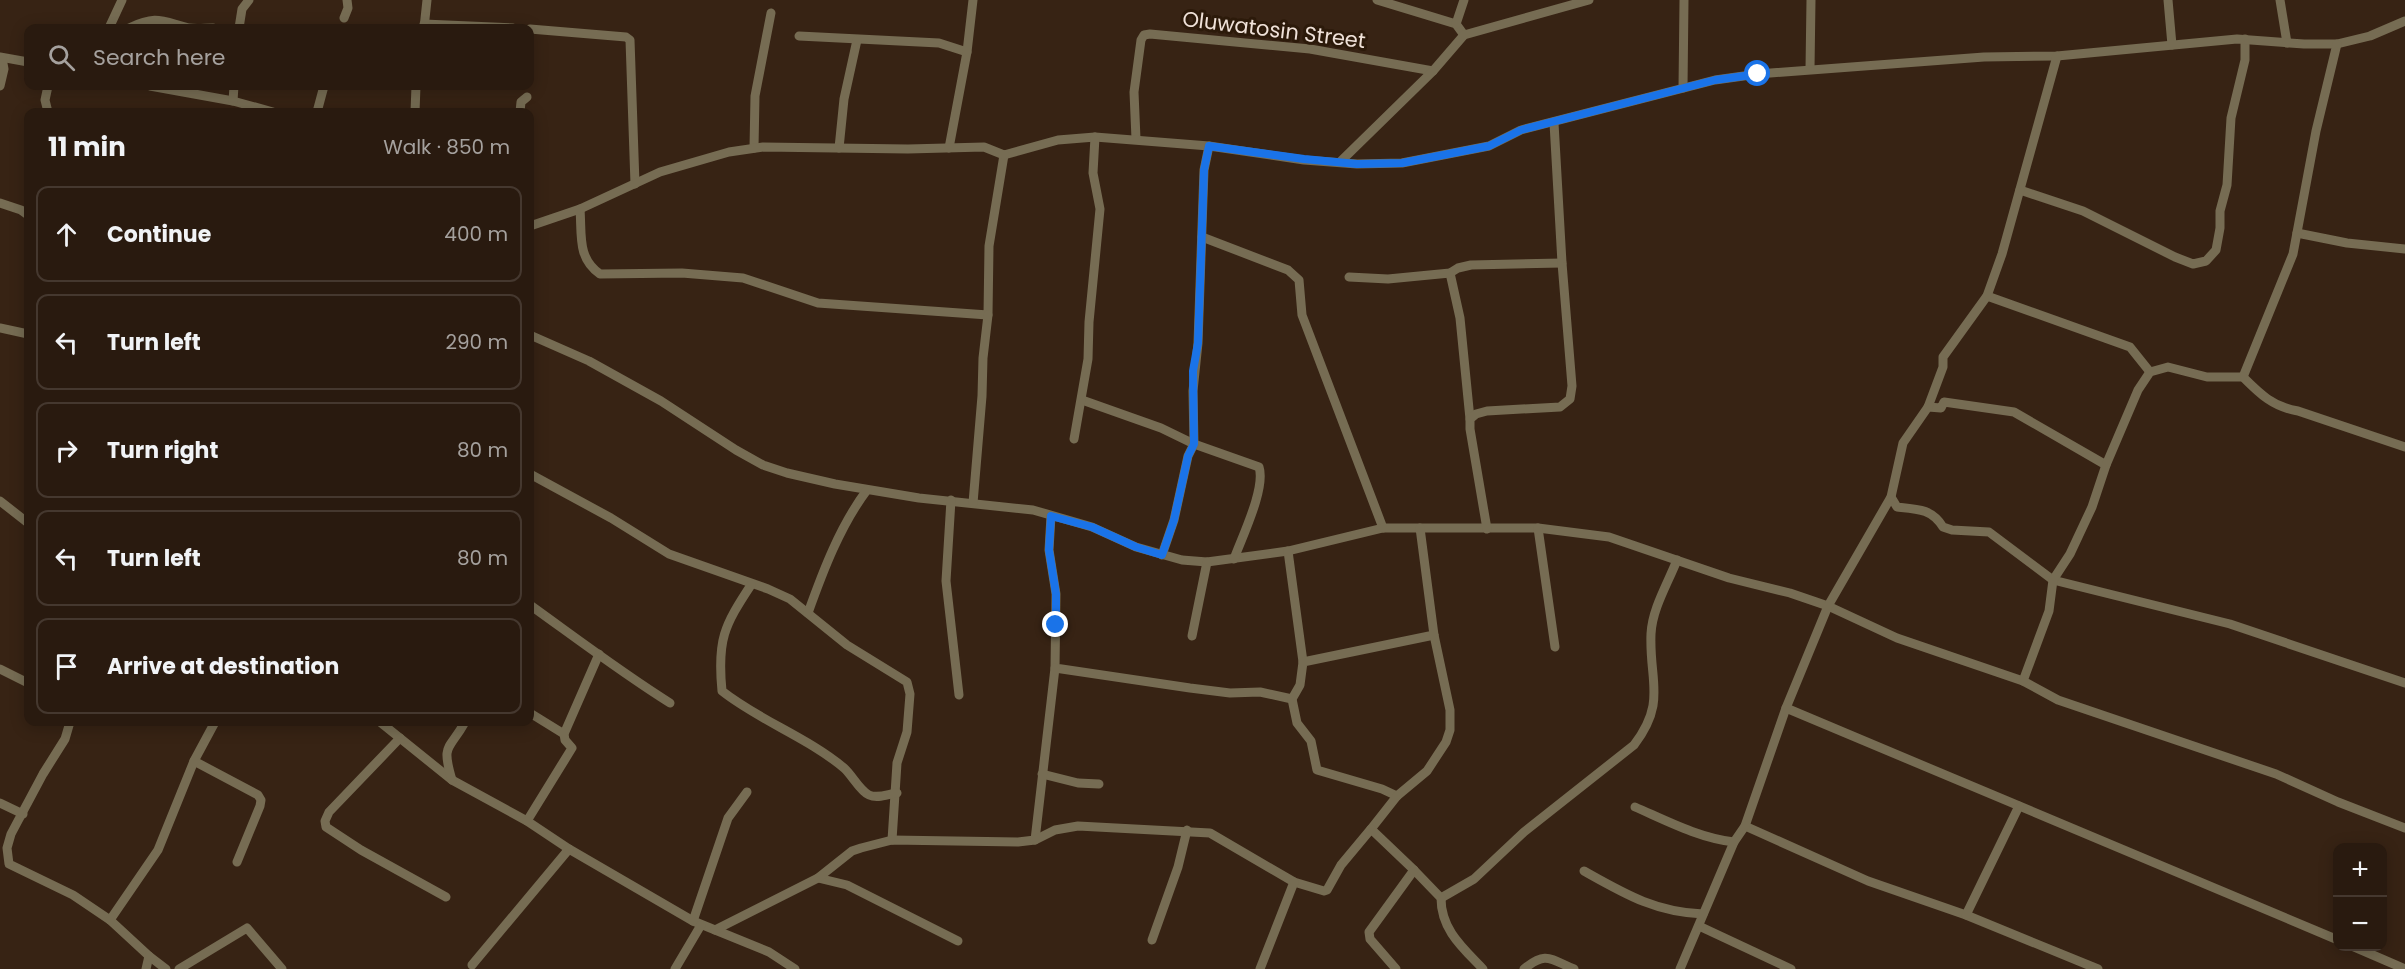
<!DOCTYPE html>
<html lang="en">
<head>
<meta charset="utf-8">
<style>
	:root { --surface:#291a0f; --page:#312318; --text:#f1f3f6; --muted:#a5a19e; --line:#45382f }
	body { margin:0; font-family:Poppins,sans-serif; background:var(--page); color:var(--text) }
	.controls { position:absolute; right:18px; bottom:18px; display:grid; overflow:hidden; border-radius:12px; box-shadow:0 3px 15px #0003 }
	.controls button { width:54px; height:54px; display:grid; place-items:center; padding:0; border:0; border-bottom:2px solid var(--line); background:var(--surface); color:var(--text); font:30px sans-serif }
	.stop { position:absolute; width:18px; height:18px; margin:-14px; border:4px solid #1a73e8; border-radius:50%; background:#fff }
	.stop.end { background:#1a73e8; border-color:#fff; box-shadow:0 2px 6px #0008 }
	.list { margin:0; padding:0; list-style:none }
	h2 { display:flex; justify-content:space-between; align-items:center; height:78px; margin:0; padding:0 24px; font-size:26px }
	h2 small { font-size:20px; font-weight:400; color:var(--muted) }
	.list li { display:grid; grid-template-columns:39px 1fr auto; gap:18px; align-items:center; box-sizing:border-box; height:96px; margin:0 12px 12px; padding:0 12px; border:2px solid var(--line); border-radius:12px }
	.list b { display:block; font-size:22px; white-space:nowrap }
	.list em { font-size:20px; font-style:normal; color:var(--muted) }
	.icon { flex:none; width:33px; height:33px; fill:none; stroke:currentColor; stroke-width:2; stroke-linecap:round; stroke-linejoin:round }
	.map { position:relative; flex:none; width:2405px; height:969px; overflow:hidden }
	.search { position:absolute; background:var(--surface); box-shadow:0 3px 15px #0003; left:24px; top:24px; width:510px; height:66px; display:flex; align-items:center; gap:15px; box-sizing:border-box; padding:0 21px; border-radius:12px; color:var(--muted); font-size:22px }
	.panel { position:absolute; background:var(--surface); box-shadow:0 3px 15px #0003; left:24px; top:108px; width:510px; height:618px; border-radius:12px }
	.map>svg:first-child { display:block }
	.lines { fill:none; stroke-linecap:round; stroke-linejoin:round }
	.minor { stroke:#766c53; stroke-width:9 }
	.route { stroke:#1a73e8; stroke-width:8 }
	.labels { text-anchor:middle; stroke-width:6; stroke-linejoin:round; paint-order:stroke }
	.street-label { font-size:21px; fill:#efe1d8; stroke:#2c1a0a }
</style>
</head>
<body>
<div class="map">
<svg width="2405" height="969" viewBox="0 0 2405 969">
	<rect width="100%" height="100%" fill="#372314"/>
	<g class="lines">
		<g class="minor">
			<polyline points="1377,0 1456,24 1464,35"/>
			<polyline points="2168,0 2172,45"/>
			<polyline points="2280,0 2287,43"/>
			<polyline points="344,18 348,8 347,0"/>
			<polyline points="424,24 513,28"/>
			<polyline points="1456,24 1464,0"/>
			<polyline points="109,28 122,0"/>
			<path d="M129,28C157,15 161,21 189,28C197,29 205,28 213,28"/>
			<polyline points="239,28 242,9 249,0"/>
			<polyline points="424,28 427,0"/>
			<polyline points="530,29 626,37 630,40 635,184"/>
			<polyline points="799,36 939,43 967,52"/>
			<polyline points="0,57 28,62"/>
			<polyline points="1810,69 1811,0"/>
			<polyline points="0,86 4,69 2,58"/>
			<polyline points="150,86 233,101 273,112"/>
			<polyline points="1683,88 1684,0"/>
			<polyline points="233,101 234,86"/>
			<polyline points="48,112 45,100 48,86"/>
			<polyline points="317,112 324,86"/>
			<polyline points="415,112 416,86"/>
			<polyline points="520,112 521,102 527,97"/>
			<polyline points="1136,139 1134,92 1141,40 1144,35 1150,34 1310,49 1433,71"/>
			<polyline points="754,148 755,96 771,13"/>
			<polyline points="839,148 844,99 857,40"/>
			<polyline points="949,148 967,52 973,0"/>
			<polyline points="1340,162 1433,71 1464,35 1589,0"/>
			<polyline points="2020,190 2083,211 2175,257 2193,264 2206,261 2216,250 2220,228 2220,211 2227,185 2231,118 2245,60 2245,39"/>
			<polyline points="0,203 21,210 28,215"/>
			<path d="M580,209C582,235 577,258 600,274L682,273L743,278L818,303L988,315L989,246L1004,155"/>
			<polyline points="530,226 580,209 660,172 729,152 763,147 908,149 984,147 1004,155 1058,140 1095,137 1209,146 1304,160 1357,164 1402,163 1489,146 1521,130 1715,80 1758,74 1984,57 2057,56 2237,39 2304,44 2337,44 2370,36 2405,21"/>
			<polyline points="2297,233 2347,243 2405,249"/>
			<polyline points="1202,237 1288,270 1299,280 1302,315 1383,528"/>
			<polyline points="1450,273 1460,318 1470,419"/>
			<polyline points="1349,277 1388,279 1450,273 1458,268 1471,265 1562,263"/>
			<polyline points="1987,296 2130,347 2150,372"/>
			<polyline points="0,328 28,334"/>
			<polyline points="530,335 589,361 661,401 736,450 763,465 787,473 835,484 919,498 1033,510 1092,527 1136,547 1182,560 1207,562 1288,551 1383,528 1538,528 1609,537 1729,578 1790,593 1828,606 1897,638 2023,681 2058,700 2276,774 2338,802 2405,828"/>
			<polyline points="2243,377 2293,254 2316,131 2337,44"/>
			<path d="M1082,400L1161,428L1194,444L1259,467C1266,488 1242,537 1234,559"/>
			<polyline points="1928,407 1941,408 1944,402 2014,412 2106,465"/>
			<polyline points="1074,439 1088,359 1089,322 1100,209 1093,173 1095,137"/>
			<polyline points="530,474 611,518 669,554 768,589 790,599 847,645 907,682 910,694 907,732 897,763 892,840"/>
			<path d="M1891,497L1897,507C1918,509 1932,509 1943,527L1952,530L1989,532L2053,580L2230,624L2405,683"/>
			<polyline points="951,500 946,581 959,695"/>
			<polyline points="0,501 28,523"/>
			<polyline points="973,503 982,396 983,358 988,315"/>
			<polyline points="1051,516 1049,550 1056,594 1055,668 1190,688 1230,693 1260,692 1292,699"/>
			<polyline points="1538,528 1555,647"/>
			<polyline points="1487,529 1470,429 1470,419 1476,414 1487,411 1560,407 1570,399 1572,386 1562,263 1554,123"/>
			<polyline points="1288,551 1303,662"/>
			<polyline points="1162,555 1174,520 1188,456 1194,444 1193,391 1198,343 1204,170 1209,146"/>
			<path d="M751,585C724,626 717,640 722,691C760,721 807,737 844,768C852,775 860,791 869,795C878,799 888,794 897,793"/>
			<path d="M530,605C576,638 622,673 670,703"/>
			<path d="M808,613C823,571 840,526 867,490"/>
			<polyline points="1192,636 1207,562"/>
			<polyline points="0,669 28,683"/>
			<path d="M2023,681L2049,611L2053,580L2070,554L2092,507L2106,465L2138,390L2150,372L2168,367L2207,377H2243C2260,394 2273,407 2298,411L2405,447"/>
			<polyline points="1786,708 2338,940"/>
			<polyline points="530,713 564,734"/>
			<polyline points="70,722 65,739 43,774 11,834 7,848 9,864 73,895 110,920 149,956 146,969"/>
			<polyline points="380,722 452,780 527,821 569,849 693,921 769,952 795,969"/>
			<polyline points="400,738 329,812 325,821 326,827 361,850 446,897"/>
			<polyline points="194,761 258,795 261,800 260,806 237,862"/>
			<polyline points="1042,774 1078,783 1099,784"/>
			<path d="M452,780C441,743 449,751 465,722"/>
			<polyline points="1397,796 1382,789 1317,770 1311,741 1297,723 1292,699 1300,685 1303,662 1434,635"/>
			<polyline points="0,803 23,814"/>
			<path d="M1635,807C1667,821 1699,838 1734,842"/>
			<polyline points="527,821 572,748 565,740 564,734 599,654"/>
			<polyline points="1745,826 1868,881 1966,915 2098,969"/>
			<polyline points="1371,829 1397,796 1427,771 1446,742 1450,730 1450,710 1434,635 1420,528"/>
			<polyline points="1035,840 1055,668"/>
			<path d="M1584,871C1625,894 1655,912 1703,914"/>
			<polyline points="818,878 847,885 958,941"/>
			<path d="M1441,898L1474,879L1524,832L1634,745C1667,702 1649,681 1651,634C1652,609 1668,583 1677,560"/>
			<polyline points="1966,915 2019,806"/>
			<polyline points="110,920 158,850 194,761 215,722"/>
			<polyline points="693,921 728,818 747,792"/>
			<polyline points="1699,926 1791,969"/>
			<path d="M715,930L818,878L852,851L861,848L892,840L1018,842L1035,840L1055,830L1078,826L1210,833L1294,882L1324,891L1327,890L1341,865L1371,829L1414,870L1441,898C1441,930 1463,948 1483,969"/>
			<polyline points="1152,940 1178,867 1187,830"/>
			<polyline points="2352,946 2405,969"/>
			<polyline points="149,956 166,969"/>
			<polyline points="472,965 569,849"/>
			<polyline points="179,969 247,928 282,969"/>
			<polyline points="675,969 701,925"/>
			<polyline points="1260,969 1294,882"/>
			<polyline points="1396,969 1370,939 1369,932 1414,870"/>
			<path d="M1524,969C1546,951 1550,959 1574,969"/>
			<polyline points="1680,969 1734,842 1745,826 1786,708 1828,606 1891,497 1903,443 1928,407 1943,367 1943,357 1987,296 2002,254 2057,56"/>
		</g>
	</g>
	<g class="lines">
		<polyline class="route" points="1056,625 1056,594 1049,550 1051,516 1092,527 1136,547 1162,555 1174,520 1188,456 1194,444 1193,371 1198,343 1204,170 1209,146 1304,159 1357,164 1402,163 1489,146 1521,130 1715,80 1758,74"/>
	</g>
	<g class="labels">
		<g class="street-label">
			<text transform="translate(1274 30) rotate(7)" y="7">Oluwatosin Street</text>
		</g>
	</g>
</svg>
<div class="controls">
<button>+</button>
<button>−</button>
</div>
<div class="stop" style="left:1758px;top:74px"></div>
<div class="stop end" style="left:1056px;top:625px"></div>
<div class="search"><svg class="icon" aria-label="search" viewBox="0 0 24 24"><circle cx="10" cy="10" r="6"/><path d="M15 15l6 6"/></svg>Search here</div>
<section class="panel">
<h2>11 min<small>Walk · 850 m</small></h2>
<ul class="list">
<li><svg class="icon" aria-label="ahead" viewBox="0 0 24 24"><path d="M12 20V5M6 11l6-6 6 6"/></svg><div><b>Continue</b></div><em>400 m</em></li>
<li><svg class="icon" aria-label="left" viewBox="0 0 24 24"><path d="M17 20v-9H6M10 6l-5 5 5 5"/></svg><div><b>Turn left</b></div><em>290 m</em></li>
<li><svg class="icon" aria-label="right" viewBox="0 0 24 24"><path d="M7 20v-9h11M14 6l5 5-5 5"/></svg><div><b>Turn right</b></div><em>80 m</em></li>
<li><svg class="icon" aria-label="left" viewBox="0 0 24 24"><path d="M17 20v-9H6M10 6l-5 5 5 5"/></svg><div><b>Turn left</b></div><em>80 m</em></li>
<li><svg class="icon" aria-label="arrive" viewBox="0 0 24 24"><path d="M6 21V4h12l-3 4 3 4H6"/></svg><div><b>Arrive at destination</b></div></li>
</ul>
</section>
</div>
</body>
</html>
